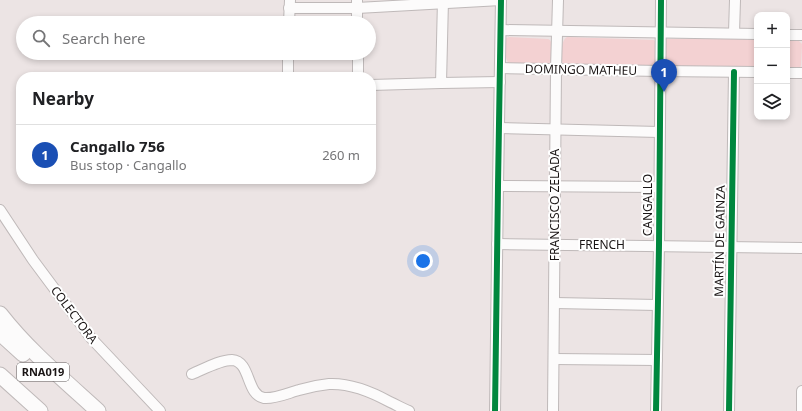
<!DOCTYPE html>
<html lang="en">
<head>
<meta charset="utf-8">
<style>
	:root { --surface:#fff; --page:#f2f2f2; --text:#202124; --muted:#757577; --line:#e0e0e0; --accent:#645d5d }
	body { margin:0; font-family:"Noto Sans",sans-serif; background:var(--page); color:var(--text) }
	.controls { position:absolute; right:12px; top:12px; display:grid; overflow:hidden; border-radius:8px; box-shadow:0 2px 6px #0003 }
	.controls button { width:36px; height:36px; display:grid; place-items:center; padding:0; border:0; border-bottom:1px solid var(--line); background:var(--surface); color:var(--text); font:20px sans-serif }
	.you { position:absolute; left:423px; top:261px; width:14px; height:14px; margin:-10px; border:3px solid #fff; border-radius:50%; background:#1a73e8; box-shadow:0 0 0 6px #1a73e833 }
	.badge { display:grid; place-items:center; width:26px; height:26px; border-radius:50%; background:var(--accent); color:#fff; font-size:13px; font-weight:700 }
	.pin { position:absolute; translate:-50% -33px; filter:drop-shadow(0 1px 2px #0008) }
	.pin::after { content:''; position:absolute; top:21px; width:14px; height:12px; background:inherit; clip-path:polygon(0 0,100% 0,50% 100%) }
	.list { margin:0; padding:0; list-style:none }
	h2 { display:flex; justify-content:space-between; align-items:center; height:52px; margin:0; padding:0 16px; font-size:17px }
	h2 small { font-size:13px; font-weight:400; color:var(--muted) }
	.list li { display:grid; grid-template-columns:26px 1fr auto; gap:12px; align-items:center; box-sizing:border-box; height:60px; padding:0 16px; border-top:1px solid var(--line) }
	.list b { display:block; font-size:15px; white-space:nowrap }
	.list p { margin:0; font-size:13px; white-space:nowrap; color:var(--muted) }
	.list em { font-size:13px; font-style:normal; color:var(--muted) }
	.icon { flex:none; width:22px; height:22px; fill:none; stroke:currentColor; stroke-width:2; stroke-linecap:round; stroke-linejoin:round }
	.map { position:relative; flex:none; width:802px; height:411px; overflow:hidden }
	.search { position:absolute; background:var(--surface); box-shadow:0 2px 6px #0003; left:16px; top:16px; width:360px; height:44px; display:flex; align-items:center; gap:10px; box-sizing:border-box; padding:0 14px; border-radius:22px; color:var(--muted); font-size:15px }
	.panel { position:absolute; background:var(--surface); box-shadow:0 2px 6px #0003; left:16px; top:72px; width:360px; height:112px; border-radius:16px }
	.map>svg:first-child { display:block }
	.green { fill:#f3d1d2 }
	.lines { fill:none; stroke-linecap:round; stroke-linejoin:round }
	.minor-casing { stroke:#bfb9b9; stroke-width:12 }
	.highway-casing { stroke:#bfb9b9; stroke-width:17 }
	.minor { stroke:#fcfbfb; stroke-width:10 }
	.highway { stroke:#fcfbfb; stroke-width:15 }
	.cycleway-casing { stroke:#fff; stroke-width:8 }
	.cycleway { stroke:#00873e; stroke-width:6 }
	.labels { text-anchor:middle; stroke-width:4; stroke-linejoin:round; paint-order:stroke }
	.shield { fill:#fff; stroke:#5f5b5b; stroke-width:1 }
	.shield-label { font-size:11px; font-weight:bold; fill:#1a1515 }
	.street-label { font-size:12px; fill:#1a1515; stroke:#fff }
</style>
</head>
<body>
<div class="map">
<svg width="802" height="411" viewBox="0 0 802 411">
	<rect width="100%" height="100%" fill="#ece4e4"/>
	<g class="green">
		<path d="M509,37L548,39L550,40L552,44L551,64L547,66L509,64C505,59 503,44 506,38Z"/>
		<path d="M567,37L654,40L657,43L656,62L653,66L563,65C561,58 560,41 567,37Z"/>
		<polygon points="665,39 757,39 757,70 665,67"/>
		<polygon points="787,39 799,41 802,44 801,65 800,68 787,70"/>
	</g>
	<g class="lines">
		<defs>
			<g id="minor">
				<polyline points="357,0 357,23"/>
				<polyline points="289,8 357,8 501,0"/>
				<polyline points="289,23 290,0"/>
				<polyline points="501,30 757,34"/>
				<polyline points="734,33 735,0"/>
				<polyline points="787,35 802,35"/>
				<polyline points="358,53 358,77"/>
				<polyline points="500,68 660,71 757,72"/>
				<polyline points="787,73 802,73"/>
				<polyline points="288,77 288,53"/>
				<polyline points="441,83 443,0"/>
				<polyline points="371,85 441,83 500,82"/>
				<polyline points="499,128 659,132"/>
				<polyline points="498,186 659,187"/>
				<polyline points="0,210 33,260 91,338 160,411"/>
				<polyline points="497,244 802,248"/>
				<polyline points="555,303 657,305"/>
				<polyline points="554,359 657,360"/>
				<path d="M192,374C204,369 220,360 232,360C251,361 246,395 264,398C275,399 288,393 299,390C309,387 319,385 329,384C350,383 372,392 390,402C397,405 403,409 409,411"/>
				<polyline points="495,411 498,186 501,0"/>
				<polyline points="553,411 556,69 558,0"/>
				<polyline points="656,411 659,245 661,0"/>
				<polyline points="729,411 734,72"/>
				<polyline points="802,411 802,391"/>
			</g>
			<g id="highway">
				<path d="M0,314C28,350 64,380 98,411"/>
				<polyline points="0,333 23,354"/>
				<polyline points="0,375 40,411"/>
			</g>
		</defs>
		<use href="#minor" class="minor-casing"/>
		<use href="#highway" class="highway-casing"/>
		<use href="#minor" class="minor"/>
		<use href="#highway" class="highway"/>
		<defs>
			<g id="cycleway">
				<polyline points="495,411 498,186 501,0"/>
				<polyline points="656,411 659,245 661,0"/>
				<polyline points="729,411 734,72"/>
			</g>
		</defs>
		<use href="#cycleway" class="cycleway-casing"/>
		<use href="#cycleway" class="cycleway"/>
	</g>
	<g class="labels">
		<rect class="shield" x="17" y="363" width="52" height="18" rx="3"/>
		<g class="shield-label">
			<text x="43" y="376">RNA019</text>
		</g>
		<g class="street-label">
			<text transform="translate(581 70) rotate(1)" y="4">DOMINGO MATHEU</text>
			<text transform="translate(555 205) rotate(-90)" y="4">FRANCISCO ZELADA</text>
			<text transform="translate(648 205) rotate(-90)" y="4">CANGALLO</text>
			<text transform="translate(720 241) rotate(-89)" y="4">MARTÍN DE GAINZA</text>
			<text x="602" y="249">FRENCH</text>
			<text transform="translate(74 315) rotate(53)" y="4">COLECTORA</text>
		</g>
	</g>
</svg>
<div class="controls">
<button>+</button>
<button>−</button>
<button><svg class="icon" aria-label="layers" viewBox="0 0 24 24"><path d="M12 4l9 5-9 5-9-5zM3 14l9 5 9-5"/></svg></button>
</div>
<div class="you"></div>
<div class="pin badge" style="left:664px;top:92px;background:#1a4fb4">1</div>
<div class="search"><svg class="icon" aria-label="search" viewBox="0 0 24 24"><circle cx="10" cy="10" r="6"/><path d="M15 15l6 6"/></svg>Search here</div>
<section class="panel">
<h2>Nearby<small></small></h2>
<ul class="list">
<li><span class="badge" style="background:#1a4fb4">1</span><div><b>Cangallo 756</b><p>Bus stop · Cangallo</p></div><em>260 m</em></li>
</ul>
</section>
</div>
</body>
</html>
